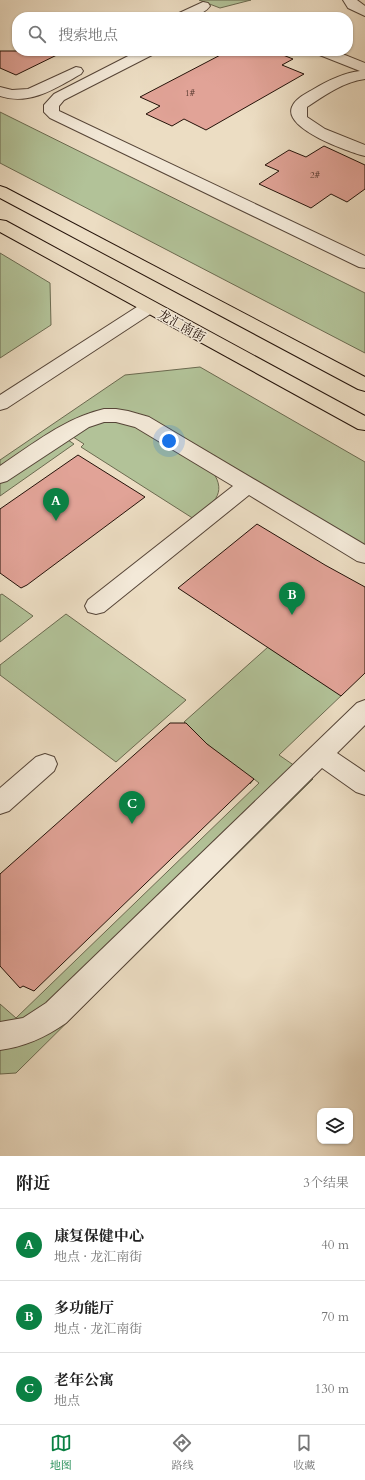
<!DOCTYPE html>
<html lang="zh">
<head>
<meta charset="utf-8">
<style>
	:root { --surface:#fff; --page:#f2f2f2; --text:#222; --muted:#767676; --line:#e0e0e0; --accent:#0b8043 }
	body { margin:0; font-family:Cardo,"Noto Serif SC",serif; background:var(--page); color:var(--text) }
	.controls { position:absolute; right:12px; bottom:12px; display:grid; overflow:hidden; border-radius:8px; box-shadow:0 1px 3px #0004 }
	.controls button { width:36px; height:36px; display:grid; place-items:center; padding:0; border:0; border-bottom:1px solid var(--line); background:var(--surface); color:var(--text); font:20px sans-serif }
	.you { position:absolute; left:169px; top:441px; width:14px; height:14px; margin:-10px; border:3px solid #fff; border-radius:50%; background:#1a73e8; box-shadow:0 0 0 6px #1a73e833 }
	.badge { display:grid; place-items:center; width:26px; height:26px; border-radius:50%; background:var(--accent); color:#fff; font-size:13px; font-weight:700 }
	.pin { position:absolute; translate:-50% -33px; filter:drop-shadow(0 1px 2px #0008) }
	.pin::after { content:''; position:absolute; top:21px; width:14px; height:12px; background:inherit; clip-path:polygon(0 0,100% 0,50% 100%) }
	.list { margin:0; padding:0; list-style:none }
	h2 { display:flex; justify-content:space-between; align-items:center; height:52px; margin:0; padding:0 16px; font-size:17px }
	h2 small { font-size:13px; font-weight:400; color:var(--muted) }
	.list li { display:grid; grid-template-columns:26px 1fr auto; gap:12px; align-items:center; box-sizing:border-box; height:72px; padding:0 16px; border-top:1px solid var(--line) }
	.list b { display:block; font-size:15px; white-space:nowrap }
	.list p { margin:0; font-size:13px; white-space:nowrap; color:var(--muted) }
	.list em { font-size:13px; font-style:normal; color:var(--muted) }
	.icon { flex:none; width:22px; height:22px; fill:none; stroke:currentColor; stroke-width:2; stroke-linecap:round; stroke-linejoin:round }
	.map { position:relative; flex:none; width:365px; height:1156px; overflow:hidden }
	.search { position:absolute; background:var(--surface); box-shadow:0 1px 3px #0004; left:12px; right:12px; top:12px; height:44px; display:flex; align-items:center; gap:10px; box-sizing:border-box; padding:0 14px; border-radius:16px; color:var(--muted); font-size:15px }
	.sheet { height:268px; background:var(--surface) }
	nav { display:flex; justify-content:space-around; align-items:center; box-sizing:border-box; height:56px; border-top:1px solid var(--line); background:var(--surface); font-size:11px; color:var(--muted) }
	nav a { display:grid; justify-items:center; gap:2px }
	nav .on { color:var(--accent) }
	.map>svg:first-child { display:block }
	.green { fill:#b2c298; stroke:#6b6a50 }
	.building { fill:#e1a397; stroke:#241209 }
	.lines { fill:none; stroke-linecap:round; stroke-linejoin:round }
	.minor-casing { stroke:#564538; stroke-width:2 }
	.major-casing { stroke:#241209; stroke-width:2 }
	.minor { fill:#f3e9d8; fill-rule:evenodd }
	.major { fill:#ecddc3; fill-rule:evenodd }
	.labels { text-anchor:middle; stroke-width:3; stroke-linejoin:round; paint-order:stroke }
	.far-number-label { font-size:9px; fill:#53362c }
	.street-label { font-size:13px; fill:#241209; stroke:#f3e9d8 }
</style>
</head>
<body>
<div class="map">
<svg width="365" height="1156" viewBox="0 0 365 1156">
	<rect width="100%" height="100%" fill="#ecddc3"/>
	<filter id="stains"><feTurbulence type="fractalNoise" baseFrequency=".005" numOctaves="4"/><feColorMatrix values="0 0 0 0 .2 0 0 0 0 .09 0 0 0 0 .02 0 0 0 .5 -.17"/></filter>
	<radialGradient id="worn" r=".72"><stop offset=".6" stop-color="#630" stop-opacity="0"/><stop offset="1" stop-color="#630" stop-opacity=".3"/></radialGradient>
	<g class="green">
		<polygon points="199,0 251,0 220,8"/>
		<polygon points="0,112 365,293 365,353 0,163"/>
		<polygon points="0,253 50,283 51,325 0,358"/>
		<polygon points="200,367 365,462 365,547 147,418 97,411 87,414 69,422 0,470 0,460 125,375"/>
		<path d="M101,420L131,423L212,471C229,494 211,505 194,519L81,447L84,444L70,435Z"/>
		<polygon points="65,438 74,444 0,496 0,483"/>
		<polygon points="2,594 33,616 0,642 0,595"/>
		<polygon points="66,614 186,700 116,762 0,675 0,665"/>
		<polygon points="268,647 336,692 344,693 279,755 295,766 39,1016 0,1026 0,1004 16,1018 259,783 254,779 250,784 251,781 207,744 184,722"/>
		<polygon points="309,776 313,779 16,1073 0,1074 0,1046"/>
	</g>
	<g class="building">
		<polygon points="0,51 65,51 16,75 0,68"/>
		<polygon points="228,51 273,51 293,59 282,65 304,74 206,130 184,119 172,126 146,114 160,106 140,97"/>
		<polygon points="324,146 365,165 365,189 347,202 331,194 311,208 259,184 279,171 265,165 289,150 306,157"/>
		<polygon points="78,455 145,497 27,585 21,588 0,573 0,509"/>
		<polygon points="257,524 325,565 365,587 365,673 341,696 178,588"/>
		<polygon points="170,723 186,723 207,744 254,779 34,991 23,986 20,988 0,966 0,874"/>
	</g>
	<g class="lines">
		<defs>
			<g id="minor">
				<polygon points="343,0 357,0 365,6 365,16 348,8"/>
				<path d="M203,2L208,3L210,6C202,17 187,17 175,17L177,14Z"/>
				<polygon points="216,13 239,14 241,17 209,17 211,14"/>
				<polygon points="138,51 156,51 154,54 64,100 59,106 59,111 365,256 365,268 359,267 50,118 44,112 44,105 54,94"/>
				<path d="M315,51H335L365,63V79C343,82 325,95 307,107V117L325,129L365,145V156C349,152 283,129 292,107C295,99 305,94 312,90C327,81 343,73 360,71L317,54Z"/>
				<path d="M76,67L81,68L83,71L81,74C56,88 30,106 0,96V87L12,90L28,89Z"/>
				<polygon points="149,302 155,303 158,307 155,311 7,408 0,410 0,395 143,303"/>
				<path d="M104,409H116L128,411L149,417L365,545V563L357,561L249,495L104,612L96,614L88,612L85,606L88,600L233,486L135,427L116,422H104L89,427L7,481L0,483V466C33,444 65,418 104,409Z"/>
				<path d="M365,700V725L337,753L365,772V795L356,792L322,768L66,1023C46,1037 24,1047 0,1050V1022L23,1018L46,1003L357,703Z"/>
				<polygon points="45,754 54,757 57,764 54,771 9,811 0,814 0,788 36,757"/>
			</g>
			<g id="major">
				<polygon points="0,186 6,188 365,377 365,391 358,389 0,198"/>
				<polygon points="0,220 6,221 365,416 365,430 358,429 0,232"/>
			</g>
		</defs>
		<use href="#minor" class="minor-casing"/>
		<use href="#major" class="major-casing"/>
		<use href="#minor" class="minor"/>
		<use href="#major" class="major"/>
	</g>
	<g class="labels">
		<g class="far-number-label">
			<text x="190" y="96">1#</text>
			<text x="315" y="178">2#</text>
		</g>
		<g class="street-label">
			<text transform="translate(182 325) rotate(29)" y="5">龙汇南街</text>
		</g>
	</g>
	<rect width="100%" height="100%" filter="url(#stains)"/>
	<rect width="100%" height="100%" fill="url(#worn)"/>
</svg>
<div class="controls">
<button><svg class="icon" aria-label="layers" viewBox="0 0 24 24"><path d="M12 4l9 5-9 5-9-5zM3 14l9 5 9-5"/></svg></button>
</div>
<div class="you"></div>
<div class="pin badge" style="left:56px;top:521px">A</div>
<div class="pin badge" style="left:292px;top:615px">B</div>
<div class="pin badge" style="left:132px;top:824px">C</div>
<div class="search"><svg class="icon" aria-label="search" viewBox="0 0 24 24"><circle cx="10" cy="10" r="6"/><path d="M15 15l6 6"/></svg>搜索地点</div>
</div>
<section class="sheet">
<h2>附近<small>3个结果</small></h2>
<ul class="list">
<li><span class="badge">A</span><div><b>康复保健中心</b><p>地点 · 龙汇南街</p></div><em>40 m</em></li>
<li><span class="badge">B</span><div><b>多功能厅</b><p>地点 · 龙汇南街</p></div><em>70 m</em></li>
<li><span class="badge">C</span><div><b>老年公寓</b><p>地点</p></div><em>130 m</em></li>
</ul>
</section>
<nav>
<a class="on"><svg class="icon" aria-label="map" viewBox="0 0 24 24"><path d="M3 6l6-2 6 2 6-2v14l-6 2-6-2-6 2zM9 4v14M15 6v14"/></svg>地图</a>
<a><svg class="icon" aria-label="directions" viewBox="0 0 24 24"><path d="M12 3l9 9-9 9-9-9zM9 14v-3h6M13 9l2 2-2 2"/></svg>路线</a>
<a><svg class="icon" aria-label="saved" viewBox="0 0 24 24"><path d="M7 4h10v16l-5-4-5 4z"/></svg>收藏</a>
</nav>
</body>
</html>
